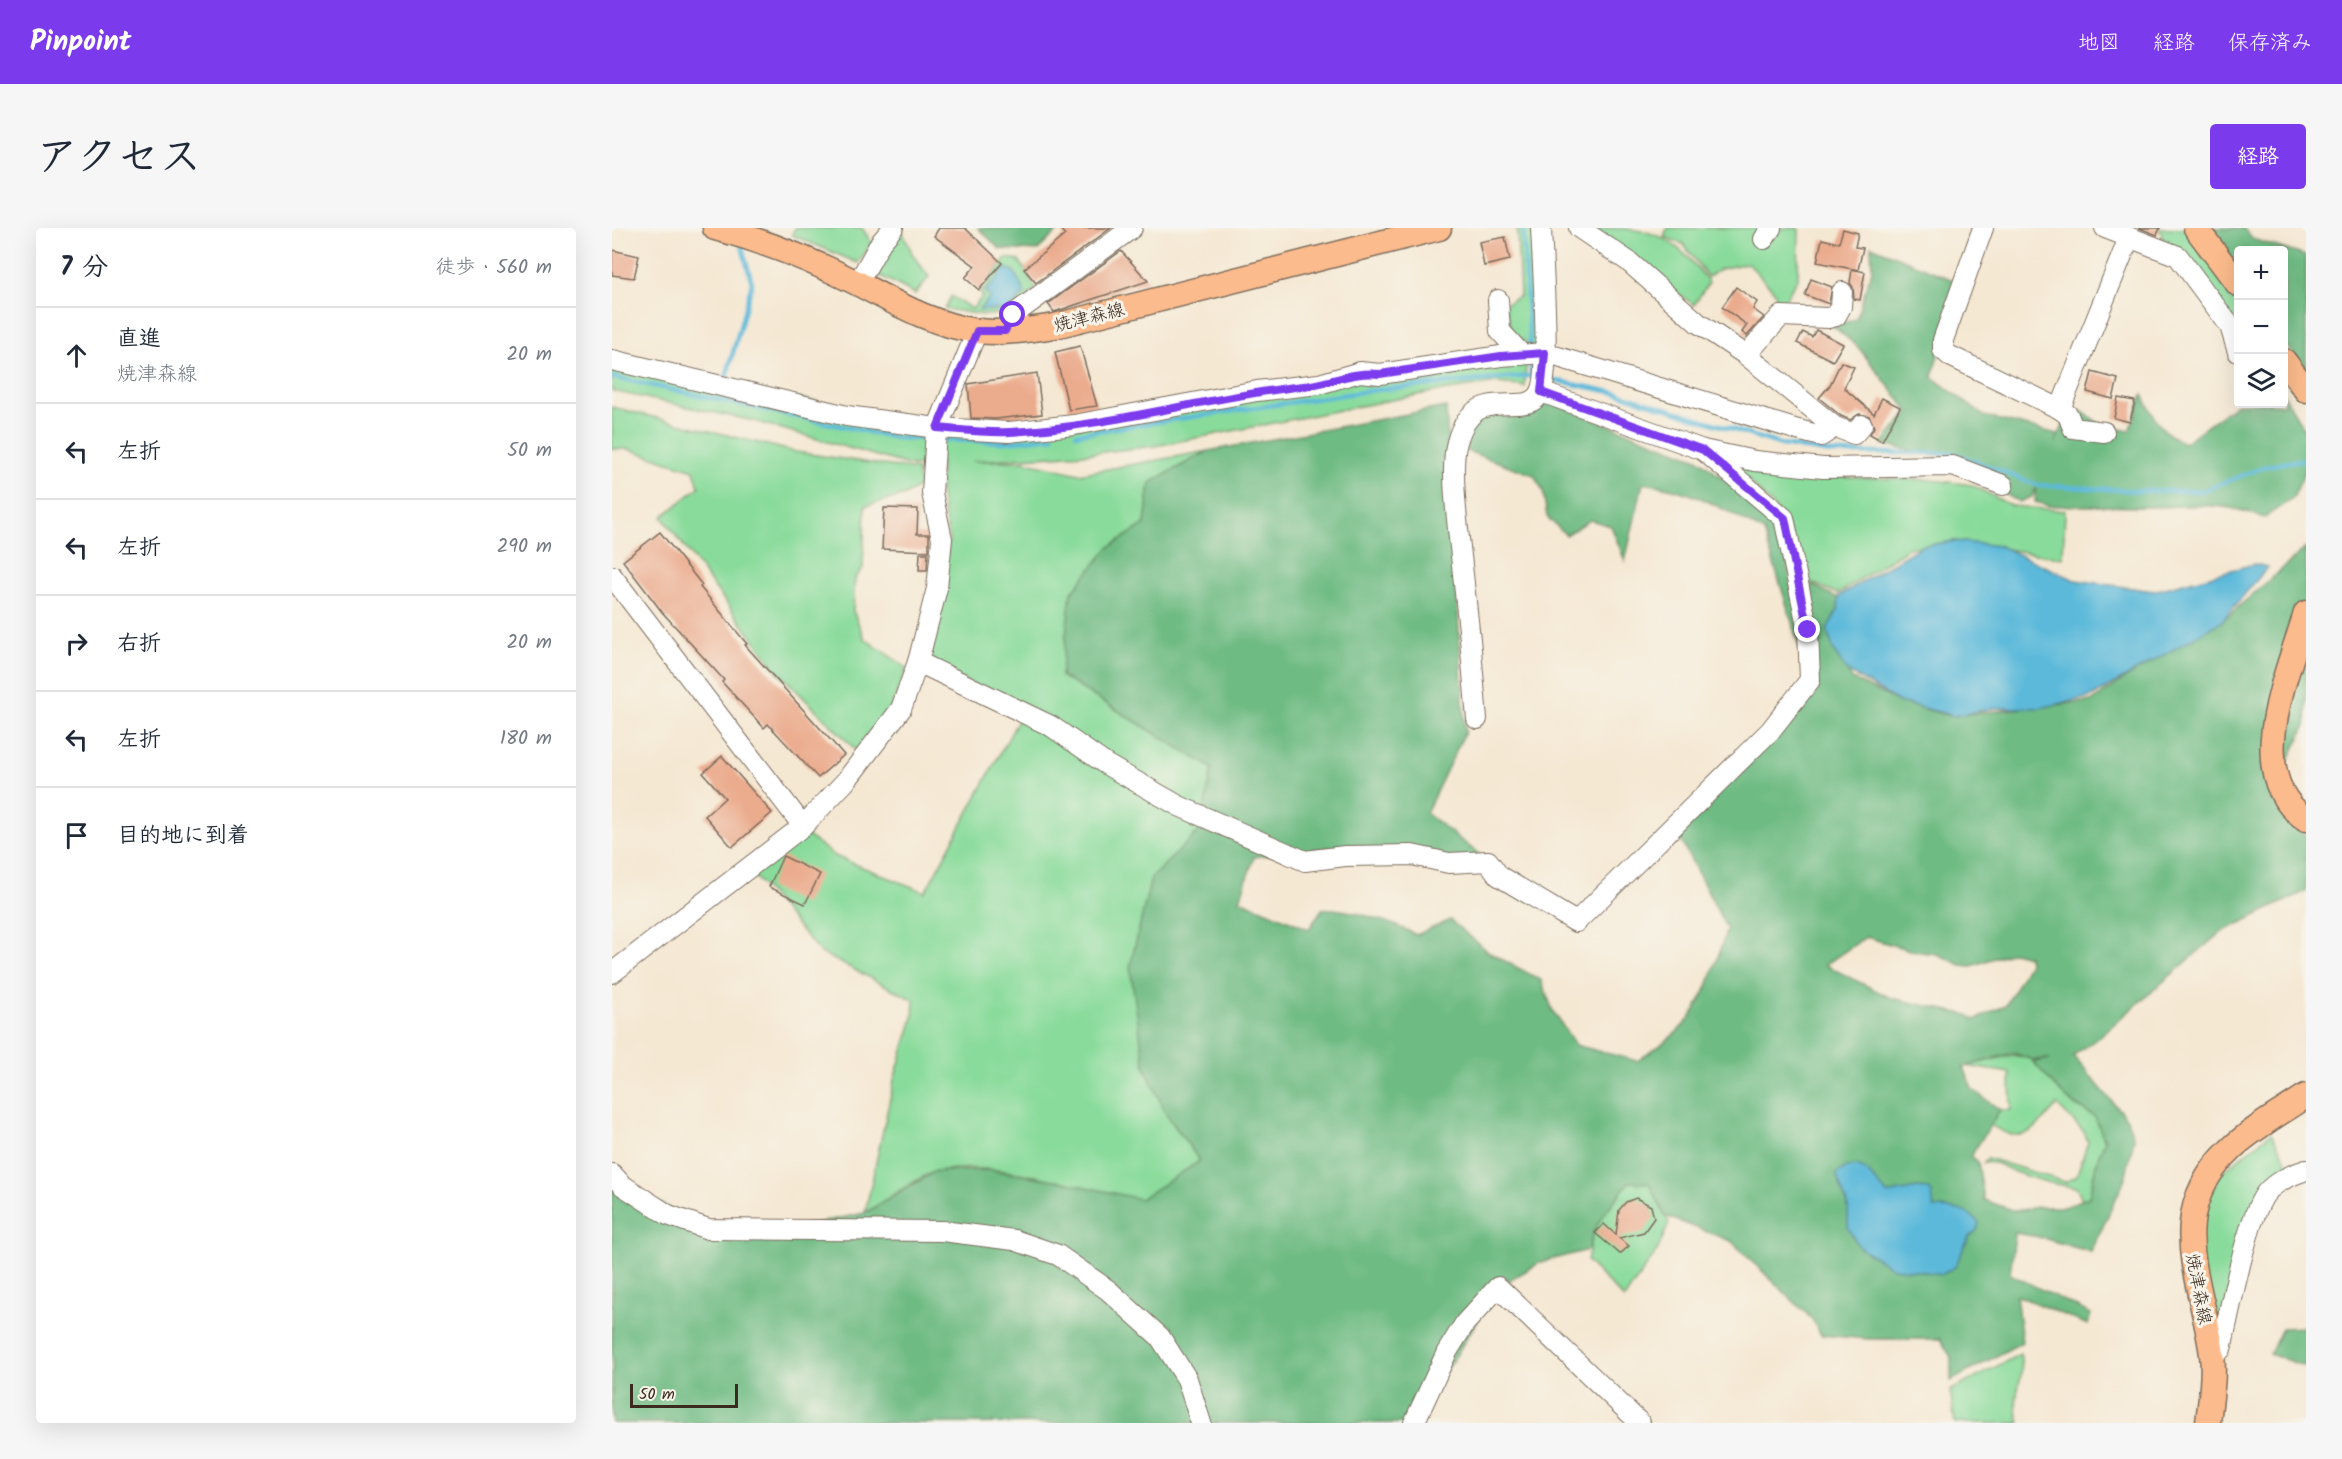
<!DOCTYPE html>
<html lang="ja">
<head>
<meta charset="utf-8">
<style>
	:root { --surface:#fff; --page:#f6f6f7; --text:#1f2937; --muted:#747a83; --line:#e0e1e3; --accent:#7c3aed }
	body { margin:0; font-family:Kalam,"Klee One",sans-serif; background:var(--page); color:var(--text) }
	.controls { position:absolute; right:18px; top:18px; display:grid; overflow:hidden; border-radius:6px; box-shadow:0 6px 24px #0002 }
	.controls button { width:54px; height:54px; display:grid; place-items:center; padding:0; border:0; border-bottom:2px solid var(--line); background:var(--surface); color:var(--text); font:30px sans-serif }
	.scale { position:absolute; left:18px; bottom:15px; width:108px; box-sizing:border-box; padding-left:6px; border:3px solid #3b2a1e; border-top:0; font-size:16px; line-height:21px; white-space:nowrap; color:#3b2a1e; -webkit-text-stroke:4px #f7f3e8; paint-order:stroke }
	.stop { position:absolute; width:18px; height:18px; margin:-14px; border:4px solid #7c3aed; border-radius:50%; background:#fff }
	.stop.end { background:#7c3aed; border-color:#fff; box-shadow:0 2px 6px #0008 }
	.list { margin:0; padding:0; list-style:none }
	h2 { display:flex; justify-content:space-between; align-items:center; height:78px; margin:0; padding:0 24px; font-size:26px }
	h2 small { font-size:20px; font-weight:400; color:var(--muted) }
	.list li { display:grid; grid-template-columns:39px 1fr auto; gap:18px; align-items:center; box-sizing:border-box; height:96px; padding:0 24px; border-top:2px solid var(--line) }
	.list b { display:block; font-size:22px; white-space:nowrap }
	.list p { margin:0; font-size:20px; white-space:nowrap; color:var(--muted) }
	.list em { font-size:20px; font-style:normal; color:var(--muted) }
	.icon { flex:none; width:33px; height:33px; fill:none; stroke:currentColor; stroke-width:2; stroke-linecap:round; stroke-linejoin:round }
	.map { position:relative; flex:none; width:1694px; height:1195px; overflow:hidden; border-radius:6px }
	header { display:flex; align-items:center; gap:36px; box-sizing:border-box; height:84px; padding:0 30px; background:var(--accent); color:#fff }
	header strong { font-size:28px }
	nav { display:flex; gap:33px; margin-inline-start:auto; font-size:21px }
	.intro { display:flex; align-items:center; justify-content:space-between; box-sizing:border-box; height:144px; padding:0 36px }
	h1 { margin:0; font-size:42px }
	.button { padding:15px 27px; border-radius:6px; background:var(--accent); color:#fff; font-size:21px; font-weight:700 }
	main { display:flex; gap:36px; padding:0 36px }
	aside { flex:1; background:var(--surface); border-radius:6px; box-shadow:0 6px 24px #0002 }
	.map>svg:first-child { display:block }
	.green { fill:#89db9b; stroke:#62825c; stroke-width:1.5 }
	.forest { fill:#6ebb83; stroke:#547250; stroke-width:1.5; fill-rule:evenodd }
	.water { fill:#5cb9da; stroke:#4c727c; stroke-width:1.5 }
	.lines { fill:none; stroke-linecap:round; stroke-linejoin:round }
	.stream { stroke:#5cb9da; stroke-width:4.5 }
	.building { fill:#ebab8d }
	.minor-casing { stroke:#7c6c5d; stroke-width:22 }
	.major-casing { stroke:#7c6c5d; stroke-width:27 }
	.minor { stroke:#fff; stroke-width:20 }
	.major { stroke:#fbbb8c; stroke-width:24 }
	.route { stroke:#7c3aed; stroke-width:8 }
	.labels { text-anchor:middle; stroke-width:6; stroke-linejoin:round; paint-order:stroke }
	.street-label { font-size:18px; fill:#3b2a1e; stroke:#f7f3e8 }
</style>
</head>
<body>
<header>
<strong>Pinpoint</strong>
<nav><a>地図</a><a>経路</a><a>保存済み</a></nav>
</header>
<div class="intro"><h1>アクセス</h1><a class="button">経路</a></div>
<main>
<aside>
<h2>7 分<small>徒歩 · 560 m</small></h2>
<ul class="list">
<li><svg class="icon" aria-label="ahead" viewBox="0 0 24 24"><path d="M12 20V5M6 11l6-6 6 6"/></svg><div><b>直進</b><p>焼津森線</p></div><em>20 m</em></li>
<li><svg class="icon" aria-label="left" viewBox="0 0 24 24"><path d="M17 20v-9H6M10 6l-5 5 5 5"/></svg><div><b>左折</b></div><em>50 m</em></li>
<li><svg class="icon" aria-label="left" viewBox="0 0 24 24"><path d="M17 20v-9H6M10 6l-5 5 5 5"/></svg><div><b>左折</b></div><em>290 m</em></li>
<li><svg class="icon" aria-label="right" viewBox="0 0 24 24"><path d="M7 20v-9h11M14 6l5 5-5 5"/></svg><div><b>右折</b></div><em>20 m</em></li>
<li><svg class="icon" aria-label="left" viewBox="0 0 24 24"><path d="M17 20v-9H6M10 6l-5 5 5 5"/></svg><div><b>左折</b></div><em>180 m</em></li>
<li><svg class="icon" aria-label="arrive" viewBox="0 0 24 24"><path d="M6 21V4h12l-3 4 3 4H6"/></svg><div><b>目的地に到着</b></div></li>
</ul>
</aside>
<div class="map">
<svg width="1694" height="1195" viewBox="0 0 1694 1195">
	<rect width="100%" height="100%" fill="#f7f3e8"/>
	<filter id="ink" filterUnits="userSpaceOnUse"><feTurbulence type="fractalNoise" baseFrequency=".0167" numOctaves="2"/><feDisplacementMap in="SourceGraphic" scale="12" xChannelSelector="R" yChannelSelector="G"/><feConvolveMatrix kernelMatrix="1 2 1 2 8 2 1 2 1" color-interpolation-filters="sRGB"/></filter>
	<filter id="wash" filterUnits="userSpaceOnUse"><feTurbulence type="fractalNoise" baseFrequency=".008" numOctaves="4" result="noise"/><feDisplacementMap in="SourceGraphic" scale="24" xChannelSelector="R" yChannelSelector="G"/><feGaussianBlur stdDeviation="1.35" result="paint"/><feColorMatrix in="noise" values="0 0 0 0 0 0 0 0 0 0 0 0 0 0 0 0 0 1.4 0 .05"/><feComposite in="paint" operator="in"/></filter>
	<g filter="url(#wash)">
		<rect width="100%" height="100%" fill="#f5e8d3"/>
		<g class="green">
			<polygon points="183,0 250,0 260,15 246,35 180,7"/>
			<polygon points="289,0 301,27 317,49 303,66 259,43"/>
			<polygon points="905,0 922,0 927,121 901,108 893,76 908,68"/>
			<path d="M980,0C1043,0 1058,5 1097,54L1082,77Z"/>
			<polygon points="1055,0 1187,0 1186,50 1168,80 1162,63 1136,35 1108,41 1096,49 1071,16 1052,9"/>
			<polygon points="1546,0 1571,0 1620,56 1626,68 1626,114 1549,17 1550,6"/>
			<polygon points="394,30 407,32 424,61 398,85 372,87 333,81 339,68 360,81 371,68 368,65"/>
			<path d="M0,125L68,149L320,194L393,197L513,186L616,163L914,132L913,159L886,155L821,164L543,218L473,226L361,233H411L467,246L596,223L538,255L533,296L496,320L453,429L449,448L600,540L554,886L588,933L525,977C464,958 390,932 325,943C310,946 269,975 253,985L282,852L301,790L302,772L209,725L140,646L195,608L225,629L313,664L410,485L318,433L337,311L328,264L329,235L300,238L142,193L0,163Z"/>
			<polygon points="0,179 184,224 305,242 308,258 293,267 253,278 251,340 243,350 241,383 253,411 295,440 279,479 246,524 166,444 50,289 87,259 82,242 16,221 0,221"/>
			<polygon points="1122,237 1174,247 1321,252 1360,257 1400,278 1453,283 1451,330 1343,313 1296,320 1226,366 1196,353 1172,290"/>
			<path d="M1401,827L1419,831L1460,876L1486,890L1493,913L1485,932L1477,969L1470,972L1464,959C1444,958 1422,951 1403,944C1390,939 1387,933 1372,935L1376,930L1453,954L1464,949L1476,914L1472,904L1445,877C1421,905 1409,919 1376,895L1388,882H1399L1398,845L1354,838Z"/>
			<polygon points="1659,905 1678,939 1659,951 1604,1104 1587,1031 1590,982 1608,946"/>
			<polygon points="1016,954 1037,955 1057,995 1046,1021 1012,1071 975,1033 982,999"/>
			<path d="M1408,1126C1415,1151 1397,1166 1408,1195H1343L1338,1163Z"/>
		</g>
		<g class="forest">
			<polygon points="366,0 449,0 425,23 388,21"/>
			<polygon points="1592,0 1631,0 1641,11 1694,28 1694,147 1672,114 1672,22 1626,22 1626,49"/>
			<path d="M1259,18L1346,54L1320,149L1372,188L1446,206L1443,215L1456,187L1471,183L1489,197L1517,203L1531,167C1543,191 1547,203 1572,215L1626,175L1672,176V167L1694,205V241L1681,270L1652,290C1605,270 1572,280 1524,279C1495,278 1466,277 1437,278L1423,274L1424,260L1420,269L1407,274L1363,249L1337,226L1319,227L1270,216L1297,184L1246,119L1221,98L1244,91L1260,42Z"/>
			<path d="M932,172L1088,232L1150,282L1162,295L1173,323L1197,449L1152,304C1108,279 1082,262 1031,255L1013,333L999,298L978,292L954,307L935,289L931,263L922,247L855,223L854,215L866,193L881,187H920Z"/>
			<path d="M834,179L853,504L814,585L876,633L715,620L642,629L628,672L697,701L710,681C733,679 783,695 804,707L838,692L878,725L929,752L941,783L963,817L1025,833C1043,821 1066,807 1079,788C1097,762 1105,730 1115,701L1067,609L1081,580L1204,449L1199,356L1230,372L1217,407L1240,451L1287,474L1338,488L1480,473L1530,439L1609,394L1694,320V497L1666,554L1683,600L1694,607V663L1608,705L1487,809L1461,828L1515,891L1522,911L1513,951L1479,1024L1427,1009L1403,1005L1398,1046L1479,1086L1476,1097L1404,1067L1410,1114L1339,1153V1129L1328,1111H1257L1209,1107L1200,1091L1119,1013L1053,988L1037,955L1017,954C1000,977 981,994 977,1022L929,1034L886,1059L802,1195H0V950L90,998L170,1002L253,985L323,943L378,942L443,952L528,971L588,933L554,886L533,840L518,739L539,650L588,602L600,540L449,448L459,365L496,320L533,296L538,255L596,223ZM1254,709L1301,723L1325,726L1349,737L1359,738L1401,724L1416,728L1417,735L1394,777L1363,792L1356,787L1279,770L1213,737ZM1401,825L1421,832L1438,831L1421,834L1455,871L1483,889L1493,913L1486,929L1477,969L1452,979H1425L1403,983L1372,972L1366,934L1359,928L1388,882L1360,861L1352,839Z"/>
			<polygon points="1694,1099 1694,1139 1658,1126 1670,1100"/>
		</g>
		<g class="water">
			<polygon points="393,40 402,43 413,65 396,82 367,82 378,69 373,64"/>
			<polygon points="1343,313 1388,318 1463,352 1542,363 1642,336 1656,339 1609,394 1479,469 1428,480 1383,480 1342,488 1287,474 1235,443 1222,424 1215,401 1226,382 1227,368 1309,318"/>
			<path d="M1245,938L1255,943L1275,966L1305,960L1316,961L1320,965L1322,980C1340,981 1354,979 1367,995L1365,1002L1357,1009L1343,1039L1331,1046L1281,1040L1247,1019L1236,1000V979L1224,946L1235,939Z"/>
		</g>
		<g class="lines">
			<g class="stream">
				<polyline points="911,0 918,117"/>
				<polyline points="919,132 919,148"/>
				<polyline points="0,149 285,210 318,211"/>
				<polyline points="936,151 1005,165 1170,217 1221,225 1342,225 1425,257 1527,263 1590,263 1655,238 1694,231"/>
				<polyline points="113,154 140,55 129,15"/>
				<polyline points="464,206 771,161 919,148 928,150"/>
				<polyline points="329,212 392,214 441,209"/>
			</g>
		</g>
		<g id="blocks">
			<g class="building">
				<polygon points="327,0 353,0 390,35 367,62 353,50 363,38 322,8"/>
				<polygon points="447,0 499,0 424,55 412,41 453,7"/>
				<polygon points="1527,0 1548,0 1545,7"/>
				<polygon points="1231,1 1246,5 1243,19 1251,20 1246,42 1205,34 1210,11 1227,15"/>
				<polygon points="893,9 898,32 872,38 867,14"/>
				<polygon points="0,22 27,28 22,50 0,47"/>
				<polygon points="509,23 536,53 442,84 436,76"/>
				<polygon points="1240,41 1253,44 1248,72 1242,71 1241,59 1238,55"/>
				<polygon points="1199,51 1220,59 1217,76 1193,67"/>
				<polygon points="1124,59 1145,74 1141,81 1152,89 1135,108 1130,104 1135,97 1110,79"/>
				<polygon points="1204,102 1231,116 1221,133 1185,115 1191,104 1200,109"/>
				<polygon points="468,118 485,178 457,182 443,124"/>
				<polygon points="1229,134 1242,139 1232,160 1262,186 1270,170 1288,179 1270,213 1258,206 1262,199 1257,188 1247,186 1238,192 1229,188 1207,170 1218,157"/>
				<polygon points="1480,144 1506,151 1501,171 1475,164"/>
				<polygon points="425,145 430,186 384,191 359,190 356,156"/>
				<polygon points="1506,170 1523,173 1518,194 1502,190"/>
				<polygon points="272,280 306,281 305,306 317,306 317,323 270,321"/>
				<polygon points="48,304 90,357 88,359 135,416 133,417 232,527 206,550 156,496 152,500 110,454 112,452 50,384 11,333"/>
				<polygon points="308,325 316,325 315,342 307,342"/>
				<polygon points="110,528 160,585 120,619 93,588 113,570 91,545"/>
				<polygon points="171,628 208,646 193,676 157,659"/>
				<polygon points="1024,970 1039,978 1042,990 1032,1004 1007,1010 1017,1018 1008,1026 983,1005 992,996 1004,1007 1007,982 1014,974"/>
			</g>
		</g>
	</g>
	<g filter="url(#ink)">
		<use href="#blocks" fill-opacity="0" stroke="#7c6c5d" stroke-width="1.5"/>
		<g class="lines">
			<defs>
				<g id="minor">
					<polyline points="967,0 1016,33 1086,95 1134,127 1223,199 1242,206 1250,197"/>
					<polyline points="1371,0 1331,112 1331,122 1338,128 1448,181 1456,187 1461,200 1492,204"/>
					<polyline points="1493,0 1566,28 1618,98 1626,124"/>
					<polyline points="1152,11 1159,0"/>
					<polyline points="246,55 269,14 281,0"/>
					<polyline points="886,72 888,103 910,127"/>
					<polyline points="393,103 401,87 520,0"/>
					<polyline points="1134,127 1169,88 1216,90 1224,88 1229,79 1230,64"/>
					<polyline points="0,132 235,188 325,200 397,204 462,197 645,163 707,156 748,144 768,146 889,128 933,125 1186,202 1209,208 1223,199"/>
					<polyline points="929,164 1091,222 1143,233 1211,240 1341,238 1391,257"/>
					<polyline points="1448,181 1517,10"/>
					<polyline points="0,348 191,598"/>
					<polyline points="306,434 439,498 495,537 567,578 693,633 733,628 800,627 837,635 876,633 887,648 964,694 1158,503 1198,452 1196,402 1172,290 1091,222"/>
					<path d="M865,491C861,439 856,388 850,337C847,307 837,241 845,214C863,150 914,194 929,164C939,144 930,29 929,0"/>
					<polyline points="0,745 191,598 233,554 289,481 306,434 325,360 330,311 320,265 324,203 365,103"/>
					<polyline points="0,946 10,957 56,987 96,1001 330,1003 402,1012 446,1027 496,1062 548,1109 575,1151 589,1195"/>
					<path d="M1600,1130L1609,1121C1617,1087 1635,989 1654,965C1664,953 1679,947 1694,942"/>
					<polyline points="802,1195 835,1124 853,1095 886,1059 1028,1195"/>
				</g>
				<g id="major">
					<path d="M103,0C152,13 197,31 243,54C282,74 321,97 365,103C390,106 418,102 443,98L827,0"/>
					<polyline points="1584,0 1626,56"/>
					<polyline points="1672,133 1694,162"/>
					<path d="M1694,385C1677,443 1628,548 1694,591"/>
					<path d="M1596,1195C1598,1173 1603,1149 1600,1127C1590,1050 1550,986 1619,921C1641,900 1669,885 1694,868"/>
				</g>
			</defs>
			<use href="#minor" class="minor-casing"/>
			<use href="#major" class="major-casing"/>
			<use href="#minor" class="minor"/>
			<use href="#major" class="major"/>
		</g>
	</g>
	<g class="lines" filter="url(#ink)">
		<path class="route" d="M401,87L393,103H365L325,200C349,202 374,205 398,204C497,199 594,169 692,158C719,155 740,143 768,146L889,128L933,125L929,164L1091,222L1173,290L1196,402"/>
	</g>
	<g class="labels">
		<g class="street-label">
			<text transform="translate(477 89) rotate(-14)" y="6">焼津森線</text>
			<text transform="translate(1587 1061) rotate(79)" y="6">焼津森線</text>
		</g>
	</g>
</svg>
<div class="controls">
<button>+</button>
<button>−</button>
<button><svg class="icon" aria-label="layers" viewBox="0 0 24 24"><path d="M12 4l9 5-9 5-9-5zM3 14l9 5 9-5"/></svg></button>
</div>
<div class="scale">50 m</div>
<div class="stop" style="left:401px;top:87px"></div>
<div class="stop end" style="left:1196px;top:402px"></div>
</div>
</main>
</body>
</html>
